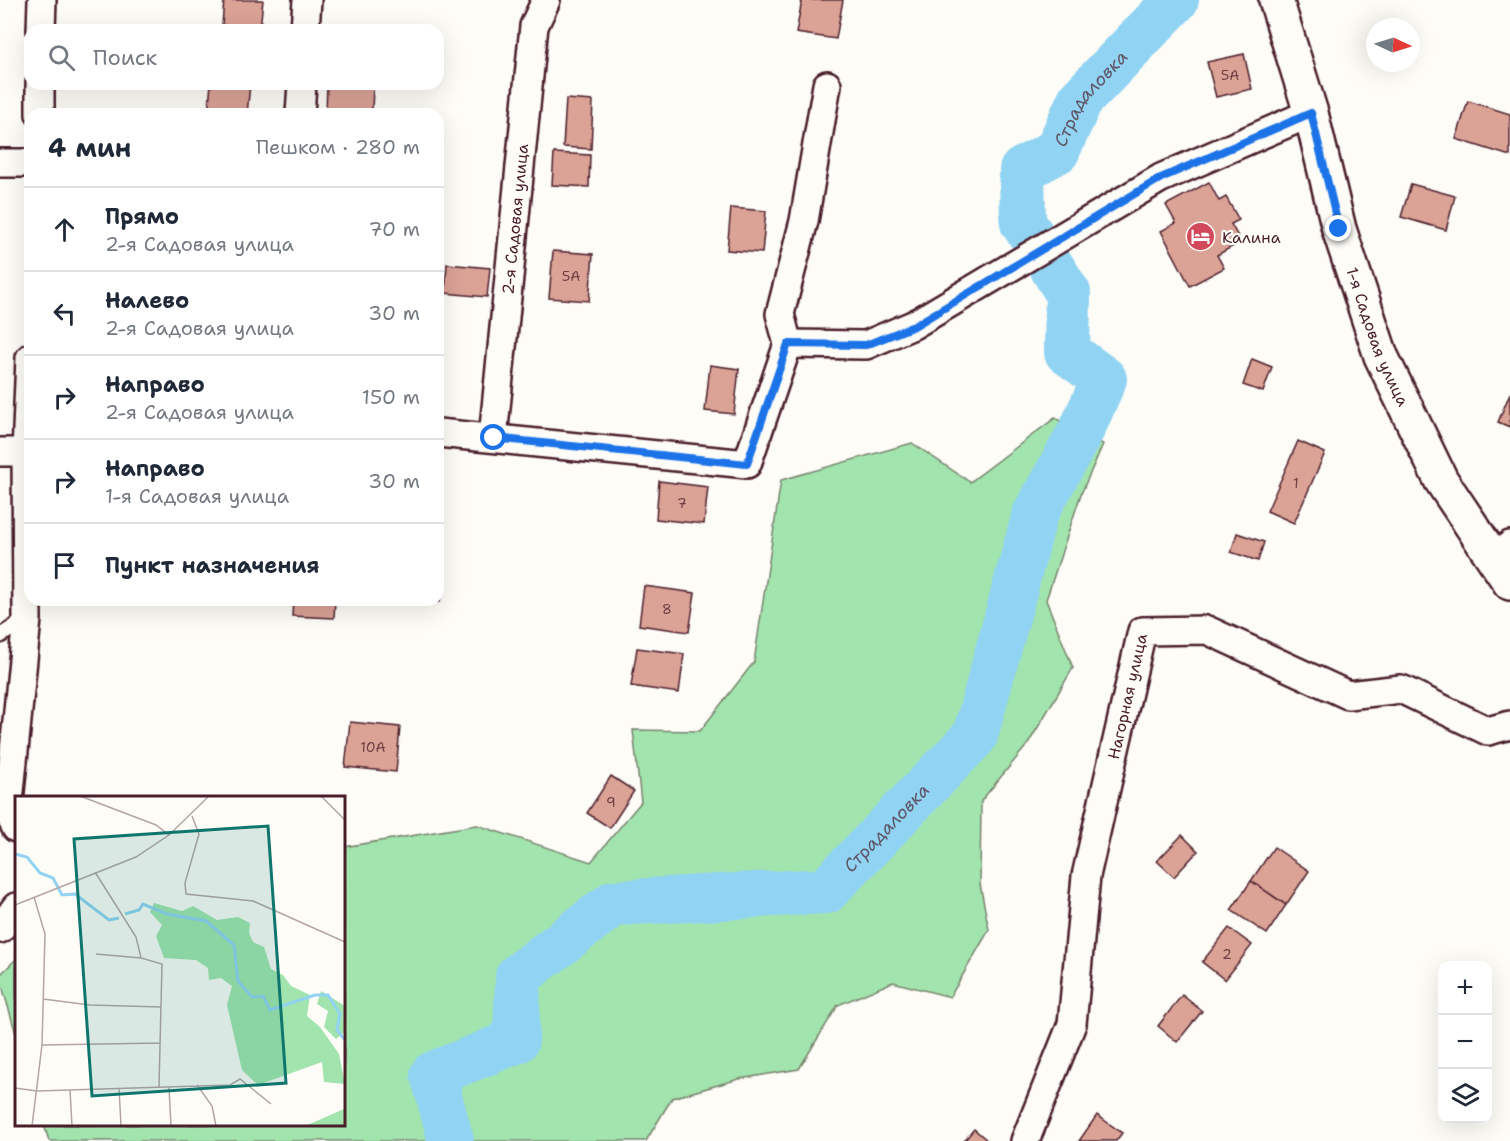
<!DOCTYPE html>
<html lang="ru">
<head>
<meta charset="utf-8">
<style>
	:root { --surface:#fff; --page:#f2f2f3; --text:#1f2937; --muted:#747a83; --line:#e0e1e3 }
	body { margin:0; font-family:"Shantell Sans",sans-serif; background:var(--page); color:var(--text) }
	.controls { position:absolute; right:18px; bottom:18px; display:grid; overflow:hidden; border-radius:12px; box-shadow:0 6px 24px #0002 }
	.controls button { width:54px; height:54px; display:grid; place-items:center; padding:0; border:0; border-bottom:2px solid var(--line); background:var(--surface); color:var(--text); font:30px sans-serif }
	.compass { position:absolute; left:1366px; top:18px; width:54px; height:54px; border-radius:50%; background:var(--surface); box-shadow:0 6px 24px #0002; rotate:94deg }
	.stop { position:absolute; width:18px; height:18px; margin:-14px; border:4px solid #1a73e8; border-radius:50%; background:#fff }
	.stop.end { background:#1a73e8; border-color:#fff; box-shadow:0 2px 6px #0008 }
	.list { margin:0; padding:0; list-style:none }
	h2 { display:flex; justify-content:space-between; align-items:center; height:78px; margin:0; padding:0 24px; font-size:26px }
	h2 small { font-size:20px; font-weight:400; color:var(--muted) }
	.list li { display:grid; grid-template-columns:39px 1fr auto; gap:18px; align-items:center; box-sizing:border-box; height:84px; padding:0 24px; border-top:2px solid var(--line) }
	.list b { display:block; font-size:22px; white-space:nowrap }
	.list p { margin:0; font-size:20px; white-space:nowrap; color:var(--muted) }
	.list em { font-size:20px; font-style:normal; color:var(--muted) }
	.icon { flex:none; width:33px; height:33px; fill:none; stroke:currentColor; stroke-width:2; stroke-linecap:round; stroke-linejoin:round }
	.map { position:relative; flex:none; width:1510px; height:1141px; overflow:hidden }
	.search { position:absolute; background:var(--surface); box-shadow:0 6px 24px #0002; left:24px; top:24px; width:420px; height:66px; display:flex; align-items:center; gap:15px; box-sizing:border-box; padding:0 21px; border-radius:18px; color:var(--muted); font-size:22px }
	.panel { position:absolute; background:var(--surface); box-shadow:0 6px 24px #0002; left:24px; top:108px; width:420px; height:498px; border-radius:18px }
	.map>svg:first-child { display:block }
	.green { fill:#a2e4ae; stroke:#76826c; stroke-width:1.5 }
	.lines { fill:none; stroke-linecap:round; stroke-linejoin:round }
	.river { stroke:#91d3f2; stroke-width:46 }
	.building { fill:#dba296; stroke:#4a1f2b; stroke-width:1.5 }
	.lane-casing { stroke:#4a1f2b; stroke-width:18 }
	.street-casing { stroke:#4a1f2b; stroke-width:32 }
	.secondary-casing { stroke:#4a1f2b; stroke-width:38 }
	.lane { stroke:#fdfcf7; stroke-width:14 }
	.street { stroke:#fdfcf7; stroke-width:27 }
	.secondary { stroke:#fdfcf7; stroke-width:33 }
	.route { stroke:#1a73e8; stroke-width:8 }
	.labels { text-anchor:middle; stroke-width:4.5; stroke-linejoin:round; paint-order:stroke }
	.number-label { font-size:14px; fill:#6e4046 }
	.street-label { font-size:16px; fill:#4a1f2b; stroke:#fdfcf7 }
	.poi-label { font-size:16px; fill:#4a1f2b; stroke:#fdfcf7; text-anchor:start }
	.water-label { font-size:18px; font-style:italic; fill:#5f5567; stroke:#fdfcf7 }
	.inset-river { fill:none; stroke:#91d3f2; stroke-width:3 }
	.inset-road { fill:none; stroke:#b5a4a5; stroke-width:1.5 }
	.view { fill:#0f766e; fill-opacity:0.15; stroke:#0f766e; stroke-width:3 }
	.inset-edge { fill:none; stroke:#4a1f2b; stroke-width:3 }
</style>
</head>
<body>
<div class="map">
<svg width="1510" height="1141" viewBox="0 0 1510 1141">
	<rect width="100%" height="100%" fill="#fdfcf7"/>
	<filter id="ink" filterUnits="userSpaceOnUse"><feTurbulence type="fractalNoise" baseFrequency=".0167" numOctaves="2"/><feDisplacementMap in="SourceGraphic" scale="12" xChannelSelector="R" yChannelSelector="G"/><feConvolveMatrix kernelMatrix="1 2 1 2 8 2 1 2 1" color-interpolation-filters="sRGB"/></filter>
	<g filter="url(#ink)">
		<g class="green">
			<polygon points="1055,418 1103,444 1081,494 1046,600 1073,668 1028,744 981,801 980,884 989,930 950,997 893,982 838,1005 799,1069 739,1079 672,1098 646,1141 49,1141 44,1125 344,1124 344,847 477,825 591,862 641,802 633,730 700,731 754,662 781,480 912,443 970,482"/>
			<polygon points="16,959 16,1034 0,979 0,975"/>
		</g>
		<g class="lines">
			<g class="river">
				<path id="s1" d="M1030,233L1023,223L1022,170L1057,151L1080,100L1176,0"/>
				<path id="s2" d="M451,1141L433,1074L516,1041L518,976L614,903L826,891L975,736L1035,514L1083,427L1104,379L1067,352L1068,293L1053,269"/>
			</g>
		</g>
		<g class="building">
			<polygon points="224,0 263,0 260,29 222,25"/>
			<polygon points="802,0 843,0 836,39 796,33"/>
			<polygon points="1244,54 1252,89 1216,97 1207,62"/>
			<polygon points="211,84 250,84 247,114 208,114"/>
			<polygon points="327,84 373,84 372,114 326,114"/>
			<polygon points="566,99 593,101 591,149 563,147"/>
			<polygon points="1468,101 1510,114 1510,156 1456,139"/>
			<polygon points="554,153 590,155 589,187 552,185"/>
			<polygon points="1209,182 1219,201 1226,197 1239,220 1231,224 1241,242 1217,255 1224,268 1190,286 1161,231 1176,223 1166,205"/>
			<polygon points="1411,184 1455,196 1446,230 1401,217"/>
			<polygon points="731,208 766,211 762,253 727,250"/>
			<polygon points="553,251 593,254 589,301 549,298"/>
			<polygon points="447,264 490,268 487,297 445,293"/>
			<polygon points="1252,359 1272,367 1263,392 1243,385"/>
			<polygon points="710,365 739,369 734,414 705,411"/>
			<polygon points="1510,393 1510,427 1498,422"/>
			<polygon points="1298,441 1325,453 1294,523 1267,511"/>
			<polygon points="659,481 708,487 704,524 656,519"/>
			<polygon points="1237,533 1264,542 1258,561 1231,552"/>
			<polygon points="438,565 444,566 440,602 424,600 438,600"/>
			<polygon points="644,586 695,593 689,632 639,625"/>
			<polygon points="293,600 335,600 334,618 292,616"/>
			<polygon points="637,648 684,654 679,693 631,686"/>
			<polygon points="350,722 400,727 396,772 345,767"/>
			<polygon points="611,776 634,791 610,828 587,813"/>
			<polygon points="1182,835 1198,851 1174,877 1157,861"/>
			<polygon points="1274,847 1309,871 1286,905 1251,881"/>
			<polygon points="1251,881 1286,905 1267,934 1231,910"/>
			<polygon points="1229,928 1252,945 1225,980 1202,962"/>
			<polygon points="1182,995 1202,1011 1177,1042 1158,1026"/>
			<polygon points="1097,1115 1122,1133 1116,1141 1079,1141"/>
			<polygon points="974,1129 988,1141 964,1141"/>
		</g>
		<g class="lines">
			<defs>
				<polyline id="lane" points="0,636 26,619"/>
				<g id="street">
					<polyline points="41,30 42,0"/>
					<polyline points="305,30 307,0"/>
					<polyline points="40,114 40,84"/>
					<polyline points="300,114 302,84"/>
					<polyline points="0,163 30,163"/>
					<polyline points="788,344 780,314 804,221 827,85"/>
					<polyline points="438,433 747,464 788,344 866,345 913,325 1161,178 1311,113"/>
					<path id="s3" d="M493,438L534,26L546,0"/>
					<polyline points="0,452 26,452"/>
					<polyline points="1493,560 1510,545"/>
					<polyline points="16,828 8,812 27,619 26,452 30,358"/>
					<polyline points="0,929 16,907"/>
					<path id="s4" d="M1025,1141L1072,1024L1086,876L1142,631L1207,630L1348,695L1401,689L1488,731L1510,725"/>
				</g>
				<g id="secondary">
					<path id="s5" d="M1276,0L1311,113L1339,229L1381,356L1441,480L1510,583"/>
				</g>
			</defs>
			<use href="#lane" class="lane-casing"/>
			<use href="#street" class="street-casing"/>
			<use href="#secondary" class="secondary-casing"/>
			<use href="#lane" class="lane"/>
			<use href="#street" class="street"/>
			<use href="#secondary" class="secondary"/>
		</g>
	</g>
	<g class="lines" filter="url(#ink)">
		<polyline class="route" points="494,438 747,464 788,344 866,345 914,326 1161,178 1311,113 1339,229"/>
	</g>
	<defs>
		<symbol id="hotel-disc" viewBox="-11 -11 22 22"><circle r="9.5" fill="#d1495b" stroke="#fdfcf7"/><path d="M-6-4.5h1.5V1H6V5H4.5V3h-9V5H-6ZM-4 0a1.8 1.8 0 1 1 3.6 0ZM.5 0V-2.5h3Q6-2.5 6 0Z" fill="#fff"/></symbol>
	</defs>
	<g fill-rule="evenodd">
		<use href="#hotel-disc" x="1184" y="220" width="33" height="33"/>
	</g>
	<g class="labels">
		<g class="number-label">
			<text x="1230" y="80">5А</text>
			<text x="571" y="281">5А</text>
			<text x="1296" y="488">1</text>
			<text x="682" y="508">7</text>
			<text x="667" y="614">8</text>
			<text x="373" y="752">10А</text>
			<text x="611" y="807">9</text>
			<text x="1227" y="959">2</text>
		</g>
		<g class="street-label">
			<text dy="6" stroke="none"><textPath href="#s3" startOffset="220">2-я Садовая улица</textPath></text>
			<text dy="6" stroke="none"><textPath href="#s5" startOffset="352">1-я Садовая улица</textPath></text>
			<text dy="6" stroke="none"><textPath href="#s4" startOffset="459">Нагорная улица</textPath></text>
		</g>
		<g class="poi-label">
			<text x="1222" y="243">Калина</text>
		</g>
		<g class="water-label">
			<text dy="6" stroke="none"><textPath href="#s1" startOffset="168">Страдаловка</textPath></text>
			<text dy="6" stroke="none"><textPath href="#s2" startOffset="644">Страдаловка</textPath></text>
		</g>
	</g>
	<g transform="translate(15 796)">
		<rect width="330" height="330" fill="#fdfcf7"/>
		<path d="M139,107L167,115L178,110L202,124L223,121L235,127L234,137L238,146L249,151L256,173L268,179L276,190L295,199L292,220L305,231L324,258L330,288L309,286L307,266L243,289L227,274L212,209L217,190L206,182L194,184L193,172L181,164L149,162L141,140L147,129L135,116ZM306,195L330,210V236L321,243L309,231L313,215L302,208ZM329,313L330,330H290Z" fill="#a2e4ae"/>
		<path class="inset-river" d="M0,58L12,61L25,77L38,82L47,99L60,98L94,124L104,122M110,118L124,114L128,108L152,118L191,125L219,149L223,185L237,201L248,200L255,214L300,199H313L325,218L322,234L330,244"/>
		<path class="inset-road" d="M65,0L141,29L154,39M306,0L330,24M177,20L184,38L170,87L171,98L238,105L330,146M80,76L121,141L126,162L147,168L144,291M0,109L121,61L154,39L194,0M81,158L126,162M28,203L75,209L146,211M27,249L145,247M182,289L197,310L201,330M154,291L156,330M0,292L22,295L215,289L225,283L256,308M104,292L106,330M55,294L57,330M17,330L27,249L30,138L19,101"/>
		<path class="view" d="M253,30L271,287L77,300L59,43Z"/>
		<rect width="330" height="330" class="inset-edge"/>
	</g>
</svg>
<div class="controls">
<button>+</button>
<button>−</button>
<button><svg class="icon" aria-label="layers" viewBox="0 0 24 24"><path d="M12 4l9 5-9 5-9-5zM3 14l9 5 9-5"/></svg></button>
</div>
<svg class="compass" viewBox="-18 -18 36 36"><path d="M0-13l5 13h-10z" fill="#e53935"/><path d="M0 13l5-13h-10z" fill="#747a83"/></svg>
<div class="stop" style="left:494px;top:438px"></div>
<div class="stop end" style="left:1339px;top:229px"></div>
<div class="search"><svg class="icon" aria-label="search" viewBox="0 0 24 24"><circle cx="10" cy="10" r="6"/><path d="M15 15l6 6"/></svg>Поиск</div>
<section class="panel">
<h2>4 мин<small>Пешком · 280 m</small></h2>
<ul class="list">
<li><svg class="icon" aria-label="ahead" viewBox="0 0 24 24"><path d="M12 20V5M6 11l6-6 6 6"/></svg><div><b>Прямо</b><p>2-я Садовая улица</p></div><em>70 m</em></li>
<li><svg class="icon" aria-label="left" viewBox="0 0 24 24"><path d="M17 20v-9H6M10 6l-5 5 5 5"/></svg><div><b>Налево</b><p>2-я Садовая улица</p></div><em>30 m</em></li>
<li><svg class="icon" aria-label="right" viewBox="0 0 24 24"><path d="M7 20v-9h11M14 6l5 5-5 5"/></svg><div><b>Направо</b><p>2-я Садовая улица</p></div><em>150 m</em></li>
<li><svg class="icon" aria-label="right" viewBox="0 0 24 24"><path d="M7 20v-9h11M14 6l5 5-5 5"/></svg><div><b>Направо</b><p>1-я Садовая улица</p></div><em>30 m</em></li>
<li><svg class="icon" aria-label="arrive" viewBox="0 0 24 24"><path d="M6 21V4h12l-3 4 3 4H6"/></svg><div><b>Пункт назначения</b></div></li>
</ul>
</section>
</div>
</body>
</html>
